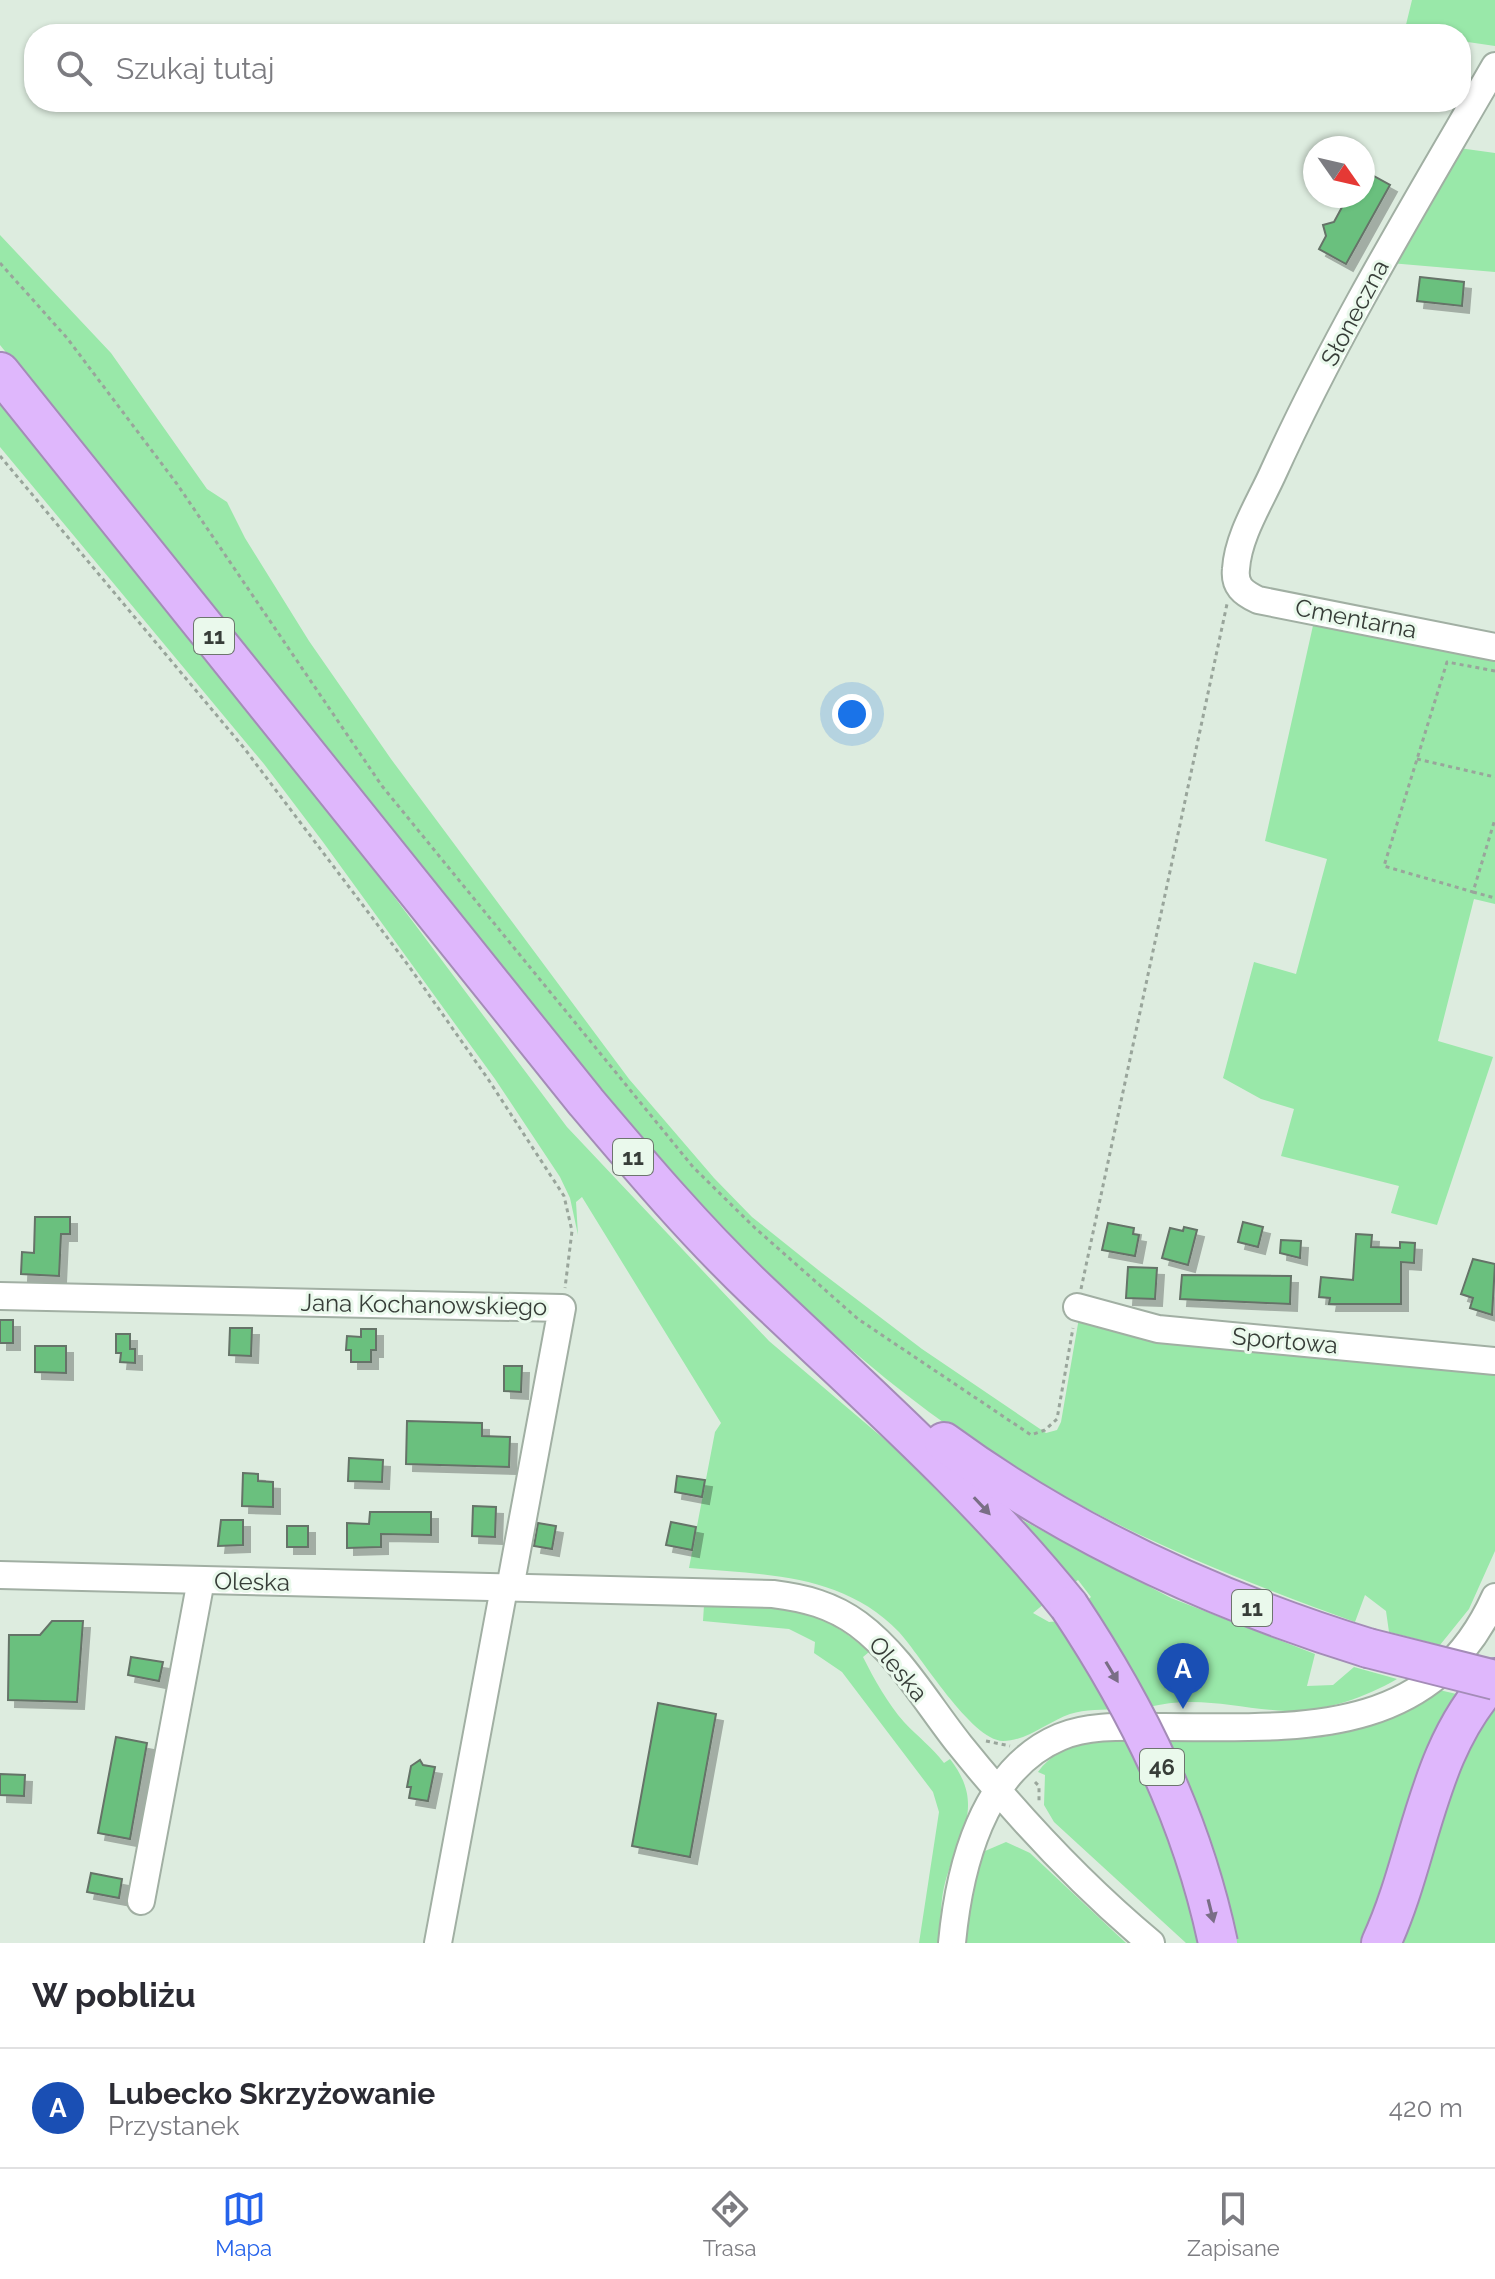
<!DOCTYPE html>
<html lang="pl">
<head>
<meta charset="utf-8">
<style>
	:root { --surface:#fff; --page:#f2f2f3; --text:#2b2b33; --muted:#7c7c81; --line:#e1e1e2; --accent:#2563eb }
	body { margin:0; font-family:Raleway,sans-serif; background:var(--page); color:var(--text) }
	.compass { position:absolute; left:1303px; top:136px; width:72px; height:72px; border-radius:50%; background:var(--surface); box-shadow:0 2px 6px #0004; rotate:124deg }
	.you { position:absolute; left:852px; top:714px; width:28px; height:28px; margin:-20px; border:6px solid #fff; border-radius:50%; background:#1a73e8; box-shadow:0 0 0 12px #1a73e833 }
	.badge { display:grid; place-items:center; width:52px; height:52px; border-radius:50%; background:var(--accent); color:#fff; font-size:26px; font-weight:700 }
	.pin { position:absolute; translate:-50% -66px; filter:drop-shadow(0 2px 4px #0008) }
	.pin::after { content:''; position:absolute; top:42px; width:28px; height:24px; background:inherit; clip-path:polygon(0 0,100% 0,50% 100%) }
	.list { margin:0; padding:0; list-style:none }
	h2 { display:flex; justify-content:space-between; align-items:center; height:104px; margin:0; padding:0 32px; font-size:34px }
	h2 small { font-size:26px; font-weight:400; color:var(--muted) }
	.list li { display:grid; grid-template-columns:52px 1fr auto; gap:24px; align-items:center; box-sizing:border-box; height:120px; padding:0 32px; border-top:2px solid var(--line) }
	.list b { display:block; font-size:30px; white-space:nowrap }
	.list p { margin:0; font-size:26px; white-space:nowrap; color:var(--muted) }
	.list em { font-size:26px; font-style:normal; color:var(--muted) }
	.icon { flex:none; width:44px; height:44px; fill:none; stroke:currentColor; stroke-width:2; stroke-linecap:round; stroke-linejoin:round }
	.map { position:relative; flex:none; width:1495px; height:1943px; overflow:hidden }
	.search { position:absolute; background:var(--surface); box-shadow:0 2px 6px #0004; left:24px; right:24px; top:24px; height:88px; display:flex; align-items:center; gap:20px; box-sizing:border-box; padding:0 28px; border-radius:32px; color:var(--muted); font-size:30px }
	.sheet { height:224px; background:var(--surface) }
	nav { display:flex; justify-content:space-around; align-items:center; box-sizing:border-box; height:112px; border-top:2px solid var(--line); background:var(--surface); font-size:22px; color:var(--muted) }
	nav a { display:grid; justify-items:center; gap:4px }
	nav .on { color:var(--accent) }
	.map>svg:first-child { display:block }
	.green { fill:#99e8a9 }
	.building { fill:#6ac07e; stroke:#657367; stroke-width:2; filter:url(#shadow) }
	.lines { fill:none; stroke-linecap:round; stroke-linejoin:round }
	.minor-casing { stroke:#a1afa3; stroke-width:30 }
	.highway-casing { stroke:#a48cb7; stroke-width:42 }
	.path { stroke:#99a59b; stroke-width:3; stroke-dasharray:4 4; stroke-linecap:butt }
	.minor { stroke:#fff; stroke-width:26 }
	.highway { stroke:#dfb7fc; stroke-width:38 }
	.highway-bridge-casing { stroke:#a48cb7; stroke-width:42; stroke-linecap:butt }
	.highway-bridge { stroke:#dfb7fc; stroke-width:38 }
	.oneway { fill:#7a6e86 }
	.labels { text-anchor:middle; stroke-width:6; stroke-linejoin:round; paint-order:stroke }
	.shield { fill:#eaf9ec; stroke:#6d756e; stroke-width:2 }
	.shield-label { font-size:22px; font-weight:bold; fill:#373d38 }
	.street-label { font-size:24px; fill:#373d38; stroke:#eaf9ec }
</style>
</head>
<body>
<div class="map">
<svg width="1495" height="1943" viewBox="0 0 1495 1943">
	<defs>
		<filter id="shadow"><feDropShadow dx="7" dy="7" stdDeviation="0" flood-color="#0004"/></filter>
	</defs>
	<rect width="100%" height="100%" fill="#ddecdf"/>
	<g class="green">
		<polygon points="1412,0 1495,0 1495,46 1461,41 1461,34 1404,33"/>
		<polygon points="1459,148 1495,153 1495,272 1390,263"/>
		<path d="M0,235L111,353L207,489L227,502L245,538L309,641L391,759L629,1079L714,1178L752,1217L822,1273L922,1349L1046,1433L1057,1430L1061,1422L1080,1312L1495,1369V1551L1469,1609L1440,1645L1389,1632L1386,1611L1365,1595L1355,1622C1207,1569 1056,1505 929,1412C737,1269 598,1085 449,900C300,714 150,530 0,345Z"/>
		<path d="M0,394L239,690L567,1127L769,1341L978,1519L1050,1599L1033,1613L1049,1622L1060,1621L1119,1709C1104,1710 1085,1709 1070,1714C1049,1721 1027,1741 1003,1741C971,1740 921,1656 899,1632C842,1573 765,1575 689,1568L715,1432L721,1423L582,1197L576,1202L578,1235L570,1198L560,1177L495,1079L323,842L264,764L0,447Z"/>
		<polygon points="1314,621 1495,655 1495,904 1474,899 1438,1041 1493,1057 1437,1225 1391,1213 1399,1186 1281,1156 1294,1109 1261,1099 1223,1078 1254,962 1296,974 1327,859 1265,841"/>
		<path d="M1003,1510L1171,1598L1315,1654L1307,1686L1333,1685L1354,1667L1397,1679C1364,1698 1324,1712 1285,1711C1233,1708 1197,1694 1145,1708L1081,1606L1091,1597L1078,1580L1068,1587Z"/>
		<path d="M704,1605C774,1605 813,1601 869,1652L863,1657C874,1679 888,1704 904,1722C918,1737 932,1747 944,1763L950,1759C988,1808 956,1837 944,1887C940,1905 941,1925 939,1943H919L939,1812L933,1792L842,1672L814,1653L815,1642L789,1629L703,1621Z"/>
		<path d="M1435,1689L1465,1696L1369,1943H1229L1159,1736C1223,1737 1296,1748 1358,1729C1385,1721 1410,1704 1435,1689Z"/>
		<polygon points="1495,1702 1495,1943 1398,1943 1442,1796"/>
		<path d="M1136,1734L1206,1943H1186L1054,1822L1044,1805L1045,1775L1038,1772C1061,1740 1100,1740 1136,1734Z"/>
		<polygon points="1006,1842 1030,1853 1126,1943 964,1943 975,1868 985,1851"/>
	</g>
	<g class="building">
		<polygon points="1363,170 1390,185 1346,264 1319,249 1326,236 1323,225 1334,222 1348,196 1363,196"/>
		<polygon points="1420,277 1464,282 1462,306 1417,301"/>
		<polygon points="35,1217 70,1217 70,1234 61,1234 59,1276 21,1274 22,1252 34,1253"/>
		<polygon points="1243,1222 1263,1227 1258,1247 1238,1242"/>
		<polygon points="1108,1223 1134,1228 1133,1234 1139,1235 1135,1256 1102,1250"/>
		<polygon points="1184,1227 1197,1230 1188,1265 1162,1258 1170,1228 1183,1231"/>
		<polygon points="1356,1234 1372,1235 1371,1247 1400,1248 1400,1242 1415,1243 1414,1263 1401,1262 1401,1304 1329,1304 1330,1298 1319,1297 1321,1277 1353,1280"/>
		<polygon points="1281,1240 1301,1241 1300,1258 1280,1253"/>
		<polygon points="1473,1259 1495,1264 1492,1315 1470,1308 1473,1298 1461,1294"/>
		<polygon points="1128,1267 1157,1268 1155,1299 1126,1298"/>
		<polygon points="1182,1275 1291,1276 1290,1304 1180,1299"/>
		<rect x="0" y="1320" width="13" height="23"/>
		<polygon points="230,1328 252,1328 251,1356 229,1355"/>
		<polygon points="361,1329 376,1329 376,1350 371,1350 371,1362 351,1362 351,1350 346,1350 347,1336 361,1337"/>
		<polygon points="116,1334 130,1334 130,1349 135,1349 135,1363 120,1362 121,1353 116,1353"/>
		<polygon points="35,1346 66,1346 66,1373 35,1372"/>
		<polygon points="504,1366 522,1366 521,1392 504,1391"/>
		<polygon points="407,1421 482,1423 482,1436 510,1437 509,1467 406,1464"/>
		<polygon points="349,1458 383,1460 382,1482 348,1481"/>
		<polygon points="243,1473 258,1474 258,1481 273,1482 273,1507 242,1506"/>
		<polygon points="677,1476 705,1480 702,1497 675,1492"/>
		<polygon points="473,1506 496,1507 495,1537 472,1536"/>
		<polygon points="370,1512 431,1512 431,1535 381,1534 381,1547 347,1548 347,1523 369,1524"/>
		<polygon points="221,1520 243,1520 243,1545 218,1546"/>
		<polygon points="671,1522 696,1527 692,1550 666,1545"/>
		<polygon points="538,1523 556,1526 552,1549 534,1546"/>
		<rect x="287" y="1526" width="21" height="21"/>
		<polygon points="52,1621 83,1621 77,1702 8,1700 9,1635 40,1635"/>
		<polygon points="131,1657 163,1662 159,1681 128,1675"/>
		<polygon points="658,1703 716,1714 690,1857 632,1846"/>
		<polygon points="116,1737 147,1743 130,1839 98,1833"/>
		<polygon points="420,1760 423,1765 435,1767 428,1801 409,1798 411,1787 407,1787 411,1766"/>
		<polygon points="0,1774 25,1775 24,1796 0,1795"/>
		<polygon points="91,1873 122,1879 119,1898 87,1892"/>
	</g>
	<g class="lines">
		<defs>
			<g id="minor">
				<path d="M1495,66C1418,199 1337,332 1273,473C1260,502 1238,536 1236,569C1234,586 1243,593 1258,600L1495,647"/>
				<polyline points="0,1296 562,1308 510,1588"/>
				<polyline points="1077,1307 1158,1329 1495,1361"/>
				<path d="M0,1575L773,1594C805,1598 832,1605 858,1624C900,1655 928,1705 960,1745C1018,1817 1080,1884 1151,1943"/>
				<polyline points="141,1901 201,1580"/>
				<polyline points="438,1943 504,1588"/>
				<path d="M952,1943C959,1869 982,1770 1060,1737C1090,1724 1130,1727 1162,1727C1293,1727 1430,1741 1495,1597"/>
			</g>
			<g id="highway">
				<path d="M0,372L586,1102C641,1167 696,1232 758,1291C865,1393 976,1490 1069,1606"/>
				<path d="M944,1442C1071,1535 1219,1602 1368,1648"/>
				<path d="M1381,1943C1421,1857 1426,1749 1495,1678"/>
			</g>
		</defs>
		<use href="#minor" class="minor-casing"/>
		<use href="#highway" class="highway-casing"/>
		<g class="path">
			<polyline points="0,263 67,338 177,484 382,786 693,1167 755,1228 858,1319 1031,1435 1045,1430 1057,1419 1073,1328"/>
			<polyline points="0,456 244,748 408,965 488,1079 564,1196 572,1231 565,1288"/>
			<polyline points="1495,671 1447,662 1384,866 1473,892 1495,819"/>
			<polyline points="1417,759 1495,777"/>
			<polyline points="1473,892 1495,898"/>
			<polyline points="1081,1289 1227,604"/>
			<polyline points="986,1741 1010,1746"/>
			<polyline points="1035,1782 1039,1786 1039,1803"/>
		</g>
		<use href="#minor" class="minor"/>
		<use href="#highway" class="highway"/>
		<defs>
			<g id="highway-bridge">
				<path d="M1069,1606C1139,1711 1192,1820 1218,1943"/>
				<polyline points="1368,1648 1495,1680"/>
			</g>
		</defs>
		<use href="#highway-bridge" class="highway-bridge-casing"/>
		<use href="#highway-bridge" class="highway-bridge"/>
	</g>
	<defs><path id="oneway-solid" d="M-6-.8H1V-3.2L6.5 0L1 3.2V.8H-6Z" transform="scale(2)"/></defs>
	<g class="oneway">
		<use href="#oneway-solid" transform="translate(982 1506) rotate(47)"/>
		<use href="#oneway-solid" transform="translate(1112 1672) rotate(59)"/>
		<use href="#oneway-solid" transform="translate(1211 1911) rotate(76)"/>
	</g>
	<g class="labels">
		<g class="shield">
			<rect x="194" y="618" width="40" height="36" rx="6"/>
			<rect x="613" y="1139" width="40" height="36" rx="6"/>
			<rect x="1232" y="1590" width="40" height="36" rx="6"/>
			<rect x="1140" y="1749" width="44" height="36" rx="6"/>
		</g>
		<g class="shield-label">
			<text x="214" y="644">11</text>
			<text x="633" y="1165">11</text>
			<text x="1252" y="1616">11</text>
			<text x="1162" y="1775">46</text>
		</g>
		<g class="street-label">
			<text transform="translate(1355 313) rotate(-62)" y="8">Słoneczna</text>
			<text transform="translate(1356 619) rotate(11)" y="8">Cmentarna</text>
			<text transform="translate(424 1305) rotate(1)" y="8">Jana Kochanowskiego</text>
			<text transform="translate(1285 1341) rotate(5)" y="8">Sportowa</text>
			<text transform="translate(252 1582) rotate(1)" y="8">Oleska</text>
			<text transform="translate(898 1669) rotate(50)" y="8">Oleska</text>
		</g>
	</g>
</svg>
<svg class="compass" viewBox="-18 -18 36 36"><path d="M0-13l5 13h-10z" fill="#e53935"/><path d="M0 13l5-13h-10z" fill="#7c7c81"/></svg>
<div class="you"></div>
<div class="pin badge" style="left:1183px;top:1709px;background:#1a4fb4">A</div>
<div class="search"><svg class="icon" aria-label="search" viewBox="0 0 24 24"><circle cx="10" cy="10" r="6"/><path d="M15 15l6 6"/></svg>Szukaj tutaj</div>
</div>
<section class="sheet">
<h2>W pobliżu<small></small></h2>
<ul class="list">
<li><span class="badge" style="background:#1a4fb4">A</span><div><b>Lubecko Skrzyżowanie</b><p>Przystanek</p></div><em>420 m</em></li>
</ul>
</section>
<nav>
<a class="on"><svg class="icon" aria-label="map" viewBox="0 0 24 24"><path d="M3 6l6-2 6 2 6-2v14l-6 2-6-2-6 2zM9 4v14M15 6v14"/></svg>Mapa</a>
<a><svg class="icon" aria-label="directions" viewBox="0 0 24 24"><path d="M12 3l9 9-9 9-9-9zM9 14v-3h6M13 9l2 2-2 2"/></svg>Trasa</a>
<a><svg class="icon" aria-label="saved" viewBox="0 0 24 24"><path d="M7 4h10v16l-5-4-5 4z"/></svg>Zapisane</a>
</nav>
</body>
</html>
